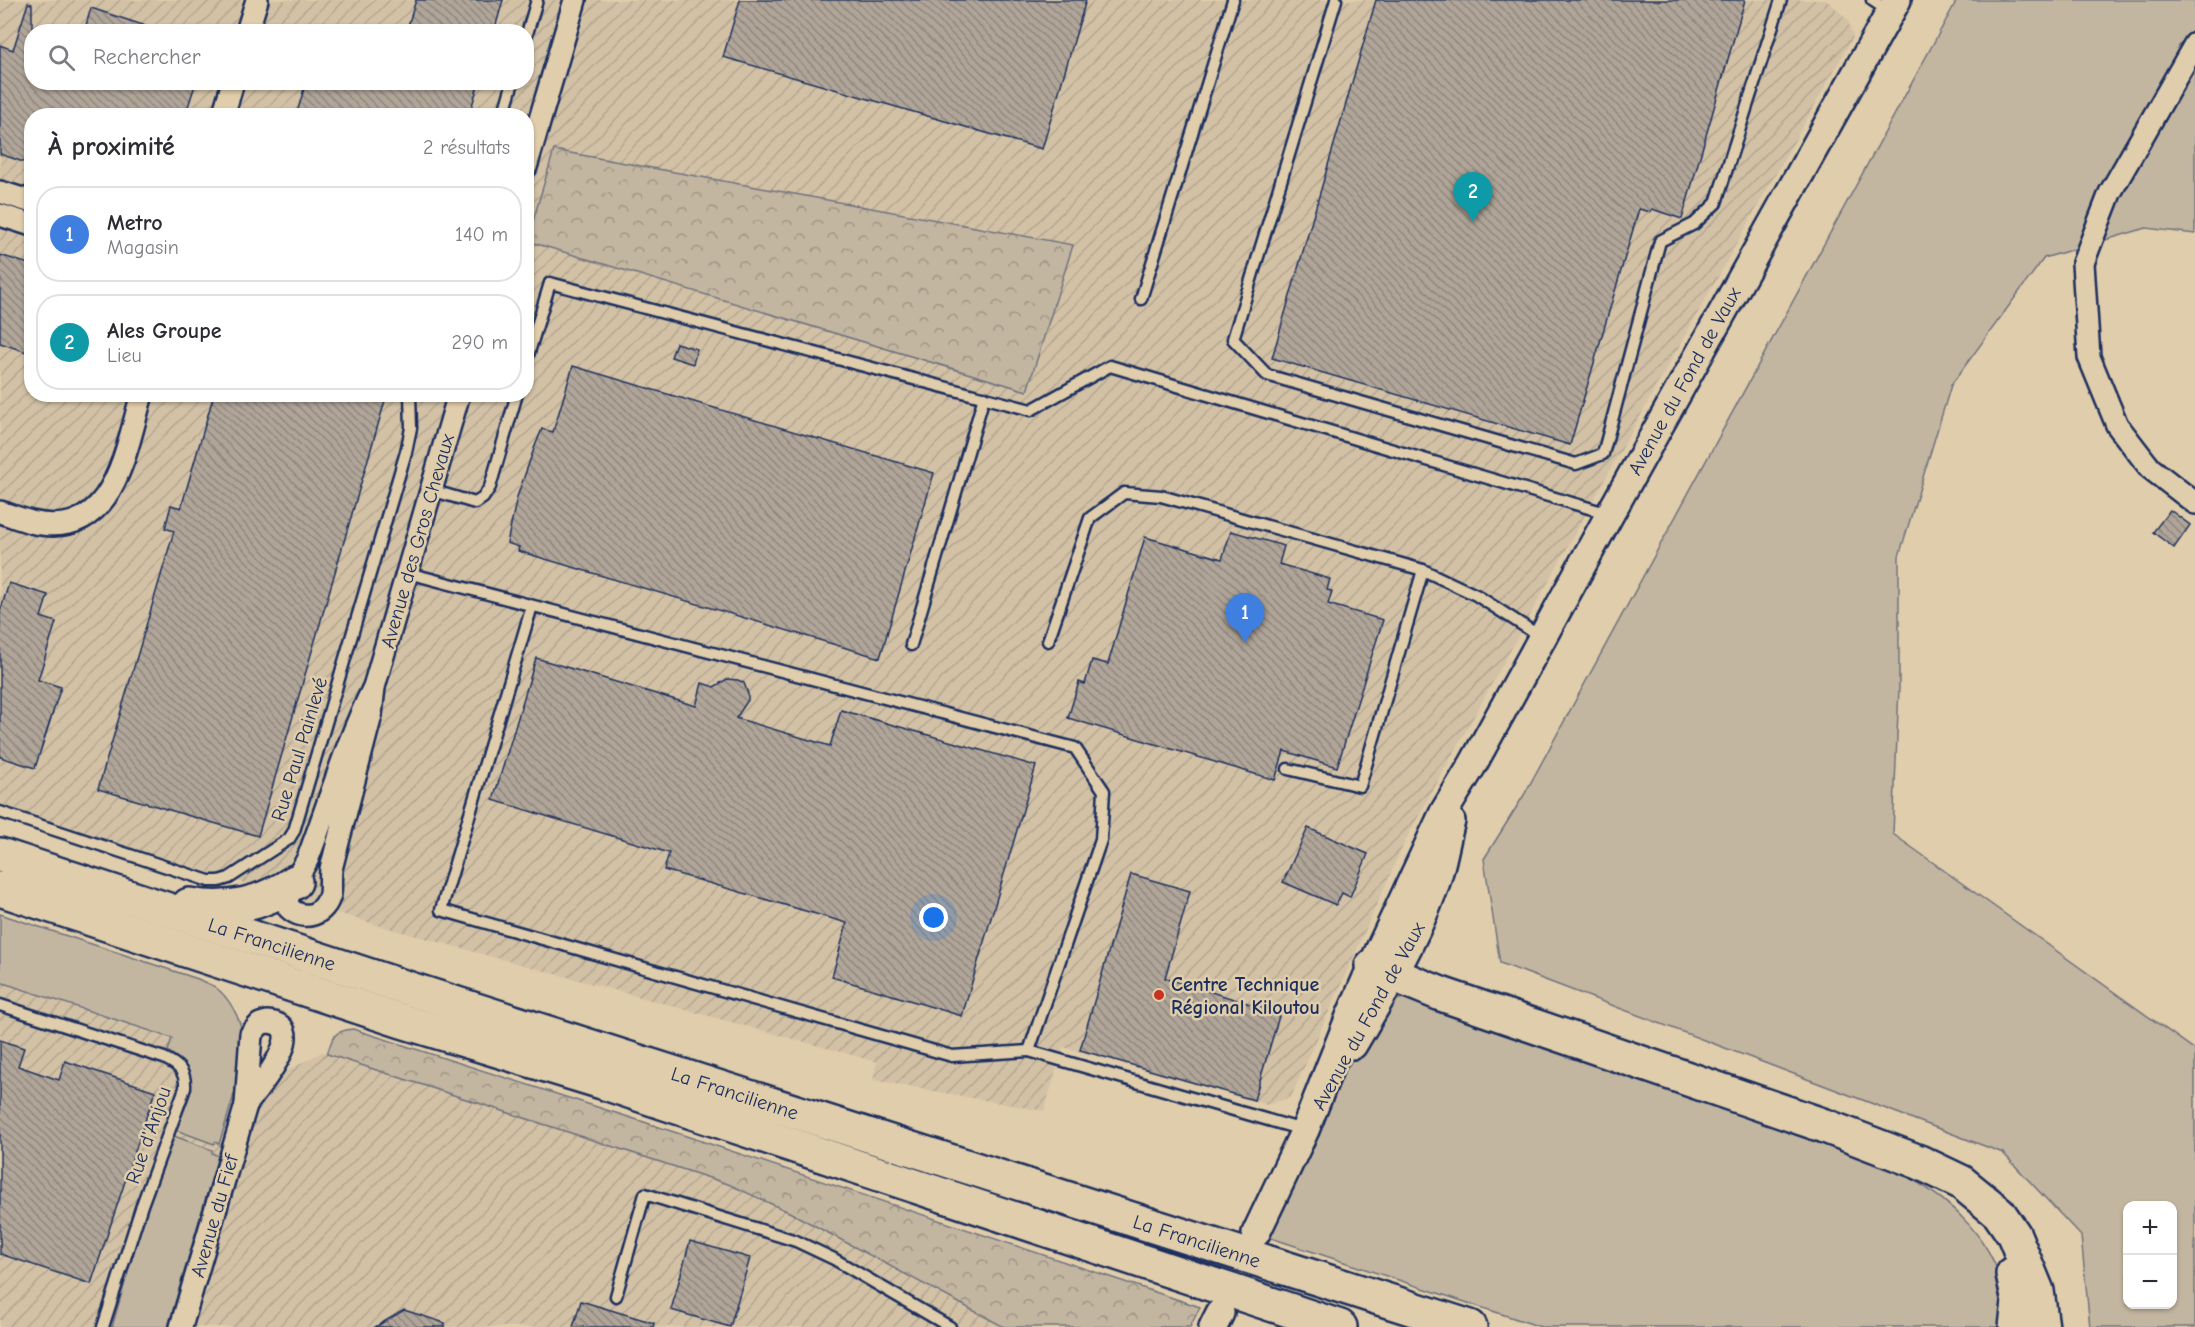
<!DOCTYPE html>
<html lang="fr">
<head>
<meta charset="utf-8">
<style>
	:root { --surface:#fff; --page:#f2f2f3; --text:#2b2b33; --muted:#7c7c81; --line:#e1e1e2; --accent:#d93025 }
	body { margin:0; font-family:"Comic Neue",sans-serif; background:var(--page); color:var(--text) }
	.controls { position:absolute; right:18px; bottom:18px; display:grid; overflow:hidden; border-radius:12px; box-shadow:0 2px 4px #0004 }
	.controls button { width:54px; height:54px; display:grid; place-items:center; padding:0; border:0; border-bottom:2px solid var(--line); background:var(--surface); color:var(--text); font:30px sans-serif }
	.you { position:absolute; left:934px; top:918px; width:21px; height:21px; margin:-15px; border:4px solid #fff; border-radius:50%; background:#1a73e8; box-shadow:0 0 0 9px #1a73e833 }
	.badge { display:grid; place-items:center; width:39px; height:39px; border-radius:50%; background:var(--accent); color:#fff; font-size:20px; font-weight:700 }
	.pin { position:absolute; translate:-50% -50px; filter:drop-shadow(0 2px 3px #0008) }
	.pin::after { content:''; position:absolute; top:32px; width:21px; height:18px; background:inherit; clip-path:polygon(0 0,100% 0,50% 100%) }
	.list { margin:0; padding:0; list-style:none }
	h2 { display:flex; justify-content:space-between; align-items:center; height:78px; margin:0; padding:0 24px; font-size:26px }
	h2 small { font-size:20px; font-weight:400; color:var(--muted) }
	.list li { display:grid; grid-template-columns:39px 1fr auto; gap:18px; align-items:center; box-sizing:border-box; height:96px; margin:0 12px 12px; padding:0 12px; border:2px solid var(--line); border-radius:24px }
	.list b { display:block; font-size:22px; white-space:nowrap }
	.list p { margin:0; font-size:20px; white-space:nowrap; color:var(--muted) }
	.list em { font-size:20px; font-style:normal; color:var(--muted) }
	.icon { flex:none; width:33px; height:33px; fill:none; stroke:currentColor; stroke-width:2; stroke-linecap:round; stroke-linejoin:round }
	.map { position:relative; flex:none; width:2195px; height:1327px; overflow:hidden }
	.search { position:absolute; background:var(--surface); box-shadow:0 2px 4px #0004; left:24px; top:24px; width:510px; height:66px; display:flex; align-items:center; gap:15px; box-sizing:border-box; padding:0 21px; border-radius:24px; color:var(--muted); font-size:22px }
	.panel { position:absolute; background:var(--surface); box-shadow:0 2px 4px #0004; left:24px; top:108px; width:510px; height:294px; border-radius:24px }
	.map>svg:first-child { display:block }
	.industrial { fill:url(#industrial-furrows); fill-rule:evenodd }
	.green { fill:#c3b6a0; stroke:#6f727f; stroke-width:1.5; fill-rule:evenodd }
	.forest { fill:url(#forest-crowns); stroke:#6f727f; stroke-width:1.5 }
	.building { fill:url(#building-back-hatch); stroke:#1b2f5e; stroke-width:1.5 }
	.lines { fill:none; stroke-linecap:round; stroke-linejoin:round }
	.service-casing { stroke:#1b2f5e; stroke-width:15 }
	.minor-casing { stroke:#1b2f5e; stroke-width:26 }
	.tertiary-casing { stroke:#1b2f5e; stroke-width:32 }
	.trunk-casing { stroke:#1b2f5e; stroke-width:38 }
	.service { stroke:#e0cdab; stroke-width:10 }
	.minor { stroke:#e0cdab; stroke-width:21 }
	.tertiary { stroke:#e0cdab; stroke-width:27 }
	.trunk { stroke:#e0cdab; stroke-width:33 }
	.poi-dot { fill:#c8321e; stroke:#e0cdab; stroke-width:2 }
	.labels { text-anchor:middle; stroke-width:5; stroke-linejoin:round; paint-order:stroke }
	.street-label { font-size:20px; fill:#1b2f5e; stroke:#e0cdab }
	.poi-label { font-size:20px; font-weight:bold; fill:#1b2f5e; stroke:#e0cdab; text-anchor:start }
</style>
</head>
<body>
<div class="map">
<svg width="2195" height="1327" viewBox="0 0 2195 1327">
	<defs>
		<pattern id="industrial-furrows" width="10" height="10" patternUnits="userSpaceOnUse" patternTransform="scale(1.5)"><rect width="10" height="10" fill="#d2c1a5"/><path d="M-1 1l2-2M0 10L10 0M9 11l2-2" fill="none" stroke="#b4a690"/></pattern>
		<pattern id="forest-crowns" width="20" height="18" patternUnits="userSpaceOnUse" patternTransform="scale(1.5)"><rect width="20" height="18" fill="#c3b6a0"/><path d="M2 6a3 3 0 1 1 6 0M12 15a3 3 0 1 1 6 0" fill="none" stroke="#9e9486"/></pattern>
		<pattern id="building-back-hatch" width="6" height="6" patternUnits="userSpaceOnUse" patternTransform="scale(1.5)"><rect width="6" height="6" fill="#b0a598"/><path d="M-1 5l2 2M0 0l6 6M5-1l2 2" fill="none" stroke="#8e877f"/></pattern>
	</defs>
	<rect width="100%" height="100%" fill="#e0cdab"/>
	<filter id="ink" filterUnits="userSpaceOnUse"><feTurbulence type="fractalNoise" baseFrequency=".0167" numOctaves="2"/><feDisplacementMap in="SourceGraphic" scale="12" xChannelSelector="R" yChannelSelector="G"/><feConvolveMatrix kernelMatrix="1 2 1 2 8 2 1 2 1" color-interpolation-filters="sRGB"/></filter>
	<g filter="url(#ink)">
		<g class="industrial">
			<path d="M0,0H1827L1848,20L1853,37L1665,371L1406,839L1291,1097L1267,1105L1063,1047L1044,1111L873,1080L877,1062L380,926L0,807ZM32,32H526V82H32ZM32,116H526V394H32Z"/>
			<polygon points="0,982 192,1045 285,1072 322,1052 728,1184 791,1213 1004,1327 0,1327"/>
		</g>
		<g class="green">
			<path d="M1957,0H2195V234L2146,228L2044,258L1951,385L1899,556V687L1893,834L2195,1050V1327H2090L2081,1236L2003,1153L1500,963L1484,859L1524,795ZM2128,1206H2172V1304H2128Z"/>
			<path d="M0,914L198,979C204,982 210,984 215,987C229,997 240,1018 243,1035C247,1061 227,1117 219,1144L215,1142L214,1144L176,1130C189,1095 206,1077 168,1051L172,1038L0,982Z"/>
			<path d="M1404,998L1428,1002L1859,1154C1876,1162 1894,1169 1910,1178C1952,1201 1997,1244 2003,1294C2004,1305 2003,1316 2003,1327H1541L1268,1237L1333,1092L1383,1008L1391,1001Z"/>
			<polygon points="174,1136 212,1150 212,1153 218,1156 168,1327 112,1327 145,1213"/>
		</g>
		<g class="forest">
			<polygon points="554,150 1073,245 1027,391 527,241"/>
			<path d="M353,1029L644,1122L1200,1307L1190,1327H1004L791,1213L728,1184L327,1054C333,1037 333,1031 353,1029Z"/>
		</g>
		<g class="building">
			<polygon points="416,0 503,0 494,32 406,32"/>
			<polygon points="740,0 1086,0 1042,149 723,57"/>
			<polygon points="1376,0 1745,0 1682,219 1652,209 1651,212 1639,209 1570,445 1272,358"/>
			<polygon points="28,3 32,4 32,82 196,82 185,116 32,116 32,165 0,154 0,45 13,50"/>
			<polygon points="91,8 152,28 151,32 84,32"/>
			<polygon points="306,82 479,82 469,116 296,116"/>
			<polygon points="0,255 32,265 32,354 0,343"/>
			<polygon points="676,343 697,349 693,364 671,357"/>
			<polygon points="573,366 934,473 880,658 518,551 519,547 507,543 517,497 535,446 542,429 553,432"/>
			<polygon points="214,394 387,394 258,836 98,789 174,531 165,528 171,505 181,508"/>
			<polygon points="2170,510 2190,525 2174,548 2153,532"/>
			<polygon points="1231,531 1284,546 1279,564 1330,579 1327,590 1332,591 1328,604 1383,620 1337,767 1284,751 1275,780 1068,718 1079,682 1085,684 1092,660 1108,664 1145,537 1222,559"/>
			<polygon points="9,583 48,595 41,617 56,622 38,680 61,687 35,768 0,757 0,612"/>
			<polygon points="536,658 696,706 702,683 714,687 727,679 738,680 744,683 748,694 748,700 736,718 830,746 841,710 1036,766 962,1016 832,977 847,923 664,870 669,853 493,800"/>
			<polygon points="1308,828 1368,854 1350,897 1342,893 1336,905 1283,882"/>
			<polygon points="1131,874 1190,891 1165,978 1280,1013 1254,1100 1080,1050"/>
			<polygon points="0,1040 24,1048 18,1066 59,1080 65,1061 155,1091 91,1284 0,1254"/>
			<polygon points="690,1241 750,1258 730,1327 671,1310"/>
			<polygon points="581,1301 654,1323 653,1327 573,1327"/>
			<polygon points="404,1310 445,1323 445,1327 375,1327"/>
		</g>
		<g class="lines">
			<defs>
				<g id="service">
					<polyline points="1336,0 1233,339 1267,375 1576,464 1603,454 1660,241 1694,224 1716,203 1781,0"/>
					<polyline points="1872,0 1890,12"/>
					<polyline points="526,37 537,0"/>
					<polyline points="503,116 513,82"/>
					<polyline points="1141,299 1233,0"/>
					<polyline points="526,362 550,283 1031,410 1110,366 1609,514"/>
					<polyline points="431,490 475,503 483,498 490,487 517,394"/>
					<polyline points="408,573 1075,748 1104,791 1101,840 1029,1051 1303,1130"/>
					<polyline points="532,606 441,910 952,1056 1029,1051"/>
					<polyline points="1048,641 1090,518 1124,493 1161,496 1423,570 1476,595 1541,637"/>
					<polyline points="911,645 984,397"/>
					<polyline points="1288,769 1360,786 1423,570"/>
					<polyline points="0,812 209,881 219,881 229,878 289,839 294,831 406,452 411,428 410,394"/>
					<path d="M0,1005L164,1058C178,1065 186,1071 185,1088L142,1205L103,1327"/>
					<polyline points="616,1296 645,1194 796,1241 834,1259 950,1327"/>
				</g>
				<g id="minor">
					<polyline points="247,32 257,0"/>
					<polyline points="2195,44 2110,193 2083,263 2089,357 2117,425 2150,468 2195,503"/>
					<polyline points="223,116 233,82"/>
					<polyline points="526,167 575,0"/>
					<polyline points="0,192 32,202"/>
					<polyline points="0,215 32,225"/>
					<path d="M0,512C10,515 20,519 31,522C114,542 125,452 142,394"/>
					<path d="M374,687L371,715L331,869C330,878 331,886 330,894C325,915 304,922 289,908C282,892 302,873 308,858C330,801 346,742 374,687Z"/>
					<polyline points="374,687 459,394"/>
					<path d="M267,1022C313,1025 258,1088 246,1105L251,1034L260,1024Z"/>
					<polyline points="181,1327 246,1105"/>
				</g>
				<g id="tertiary">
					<path d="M1353,1045C1383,994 1413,944 1434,888C1442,866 1445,843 1451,821"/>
					<polyline points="1256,1233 1305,1130 1351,1014 1372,966 1444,812 1473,764 1610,514 1897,0"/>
					<polyline points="1213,1327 1220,1313"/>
				</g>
				<g id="trunk">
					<polyline points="0,855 410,989 1470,1327"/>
					<polyline points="0,889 402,1021 602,1082 1340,1327"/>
					<path d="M189,905C229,912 262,904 295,882"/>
					<polyline points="1372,966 1441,994 1825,1126 1919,1162 1961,1182 1999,1213 2014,1235 2037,1291 2042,1327"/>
					<polyline points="2013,1274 2019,1302 2016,1327"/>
				</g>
			</defs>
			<use href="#service" class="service-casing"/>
			<use href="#minor" class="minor-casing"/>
			<use href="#tertiary" class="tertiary-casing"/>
			<use href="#trunk" class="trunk-casing"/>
			<use href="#service" class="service"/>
			<use href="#minor" class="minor"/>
			<use href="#tertiary" class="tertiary"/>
			<use href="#trunk" class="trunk"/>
		</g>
	</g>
	<circle class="poi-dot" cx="1159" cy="995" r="6"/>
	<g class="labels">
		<g class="street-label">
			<text transform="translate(1684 381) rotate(-61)" y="7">Avenue du Fond de Vaux</text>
			<text transform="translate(417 541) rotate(-74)" y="7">Avenue des Gros Chevaux</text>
			<text transform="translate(299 749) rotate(-73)" y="7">Rue Paul Painlevé</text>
			<text transform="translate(272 944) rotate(18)" y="7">La Francilienne</text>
			<text transform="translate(1368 1016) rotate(-61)" y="7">Avenue du Fond de Vaux</text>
			<text transform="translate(735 1093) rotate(18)" y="7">La Francilienne</text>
			<text transform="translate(148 1135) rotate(-71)" y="7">Rue d'Anjou</text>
			<text transform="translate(214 1216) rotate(-74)" y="7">Avenue du Fief</text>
			<text transform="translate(1197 1241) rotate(18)" y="7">La Francilienne</text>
		</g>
		<g class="poi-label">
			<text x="1171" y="991">Centre Technique<tspan x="1171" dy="23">Régional Kiloutou</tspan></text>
		</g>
	</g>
</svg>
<div class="controls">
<button>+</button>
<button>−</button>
</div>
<div class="you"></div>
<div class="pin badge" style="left:1245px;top:643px;background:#3f7fe0">1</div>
<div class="pin badge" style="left:1473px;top:222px;background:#0f9aa8">2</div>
<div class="search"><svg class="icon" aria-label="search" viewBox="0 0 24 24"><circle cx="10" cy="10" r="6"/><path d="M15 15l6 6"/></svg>Rechercher</div>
<section class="panel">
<h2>À proximité<small>2 résultats</small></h2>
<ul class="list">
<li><span class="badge" style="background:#3f7fe0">1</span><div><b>Metro</b><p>Magasin</p></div><em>140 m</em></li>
<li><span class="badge" style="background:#0f9aa8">2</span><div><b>Ales Groupe</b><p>Lieu</p></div><em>290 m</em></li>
</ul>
</section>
</div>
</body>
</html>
